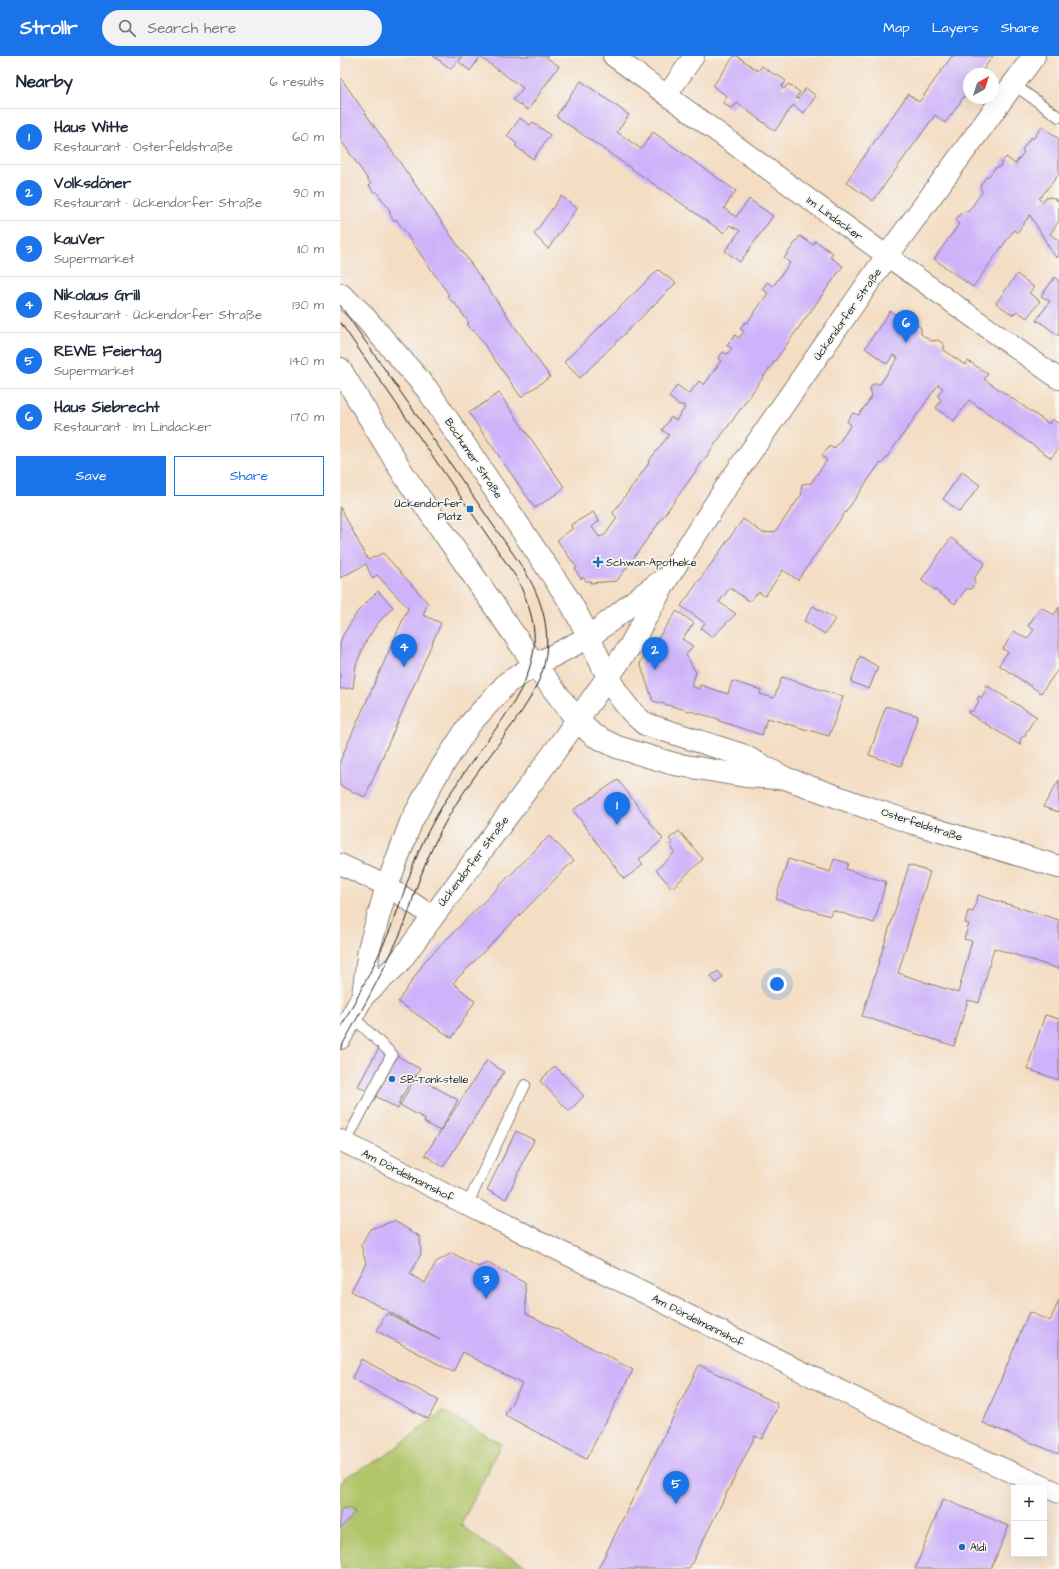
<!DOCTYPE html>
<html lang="en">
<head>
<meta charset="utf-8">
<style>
	:root { --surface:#fff; --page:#f2f2f3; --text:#1f2937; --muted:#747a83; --line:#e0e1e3; --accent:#1a73e8 }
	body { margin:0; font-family:"Architects Daughter",sans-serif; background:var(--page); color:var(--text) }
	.controls { position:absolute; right:12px; bottom:12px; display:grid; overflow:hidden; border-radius:0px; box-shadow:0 4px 16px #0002 }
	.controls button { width:36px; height:36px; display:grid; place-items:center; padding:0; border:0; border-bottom:1px solid var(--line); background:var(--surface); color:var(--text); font:20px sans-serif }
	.compass { position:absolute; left:623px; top:12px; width:36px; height:36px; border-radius:50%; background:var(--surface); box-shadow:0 4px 16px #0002; rotate:39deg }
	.you { position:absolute; left:437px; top:928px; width:14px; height:14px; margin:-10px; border:3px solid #fff; border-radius:50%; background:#1a73e8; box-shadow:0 0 0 6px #1a73e833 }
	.badge { display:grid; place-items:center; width:26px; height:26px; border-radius:50%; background:var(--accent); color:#fff; font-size:13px; font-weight:700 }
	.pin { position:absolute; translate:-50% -33px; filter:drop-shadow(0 1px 2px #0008) }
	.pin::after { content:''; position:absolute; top:21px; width:14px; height:12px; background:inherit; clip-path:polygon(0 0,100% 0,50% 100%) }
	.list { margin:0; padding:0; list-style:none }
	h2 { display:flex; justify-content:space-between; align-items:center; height:52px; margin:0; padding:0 16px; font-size:17px }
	h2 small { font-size:13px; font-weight:400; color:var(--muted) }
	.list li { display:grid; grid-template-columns:26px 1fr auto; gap:12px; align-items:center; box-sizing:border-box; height:56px; padding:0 16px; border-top:1px solid var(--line) }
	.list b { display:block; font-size:15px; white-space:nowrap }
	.list p { margin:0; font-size:13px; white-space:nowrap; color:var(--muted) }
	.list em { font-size:13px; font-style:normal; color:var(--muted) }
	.actions { display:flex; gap:8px; padding:12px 16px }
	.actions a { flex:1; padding:9px 0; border:1px solid var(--accent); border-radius:0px; text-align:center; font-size:14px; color:var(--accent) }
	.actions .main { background:var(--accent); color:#fff }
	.icon { flex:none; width:22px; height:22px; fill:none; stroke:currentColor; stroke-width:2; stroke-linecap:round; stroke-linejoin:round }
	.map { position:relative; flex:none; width:719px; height:1513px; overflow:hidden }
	header { display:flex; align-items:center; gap:24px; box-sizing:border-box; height:56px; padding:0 20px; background:var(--accent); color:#fff }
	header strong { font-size:19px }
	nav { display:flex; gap:22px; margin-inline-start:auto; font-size:14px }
	.search { width:280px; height:36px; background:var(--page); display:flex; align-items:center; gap:10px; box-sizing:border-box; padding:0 14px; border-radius:22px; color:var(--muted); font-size:15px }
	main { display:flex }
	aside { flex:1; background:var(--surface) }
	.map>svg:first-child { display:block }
	.green { fill:#b1c467; stroke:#667042 }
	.building { fill:#ceb2fa }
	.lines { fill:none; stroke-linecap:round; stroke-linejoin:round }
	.lane-casing { stroke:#887c70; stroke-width:12 }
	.street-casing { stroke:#887c70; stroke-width:22 }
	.secondary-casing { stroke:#887c70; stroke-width:24 }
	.lane { stroke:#fff; stroke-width:10 }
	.street { stroke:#fff; stroke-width:20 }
	.secondary { stroke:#fff; stroke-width:22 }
	.tram { stroke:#1c1c1c; stroke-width:1 }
	.poi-dot { fill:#1f6fb2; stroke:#f6f6f2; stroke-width:1.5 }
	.labels { text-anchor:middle; stroke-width:3.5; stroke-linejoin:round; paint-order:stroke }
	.street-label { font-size:11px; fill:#1c1c1c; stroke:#f6f6f2 }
	.poi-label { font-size:11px; fill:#1c1c1c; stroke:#f6f6f2; text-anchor:start }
</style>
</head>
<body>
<header>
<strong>Strollr</strong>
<div class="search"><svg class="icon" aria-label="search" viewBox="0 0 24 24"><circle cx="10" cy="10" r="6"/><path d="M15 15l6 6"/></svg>Search here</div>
<nav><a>Map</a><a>Layers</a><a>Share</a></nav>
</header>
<main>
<aside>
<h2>Nearby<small>6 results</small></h2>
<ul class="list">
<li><span class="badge">1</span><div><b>Haus Witte</b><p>Restaurant · Osterfeldstraße</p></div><em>60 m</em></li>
<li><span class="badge">2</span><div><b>Volksdöner</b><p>Restaurant · Ückendorfer Straße</p></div><em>90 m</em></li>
<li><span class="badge">3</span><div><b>kauVer</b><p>Supermarket</p></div><em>110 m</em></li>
<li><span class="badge">4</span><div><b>Nikolaus Grill</b><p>Restaurant · Ückendorfer Straße</p></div><em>130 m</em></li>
<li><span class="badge">5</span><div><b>REWE Feiertag</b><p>Supermarket</p></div><em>140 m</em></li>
<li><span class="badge">6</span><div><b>Haus Siebrecht</b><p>Restaurant · Im Lindacker</p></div><em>170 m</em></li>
</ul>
<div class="actions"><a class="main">Save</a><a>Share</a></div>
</aside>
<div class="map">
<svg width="719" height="1513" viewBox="0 0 719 1513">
	<rect width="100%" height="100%" fill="#f6f6f2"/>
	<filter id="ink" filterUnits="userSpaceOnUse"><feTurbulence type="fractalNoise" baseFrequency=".025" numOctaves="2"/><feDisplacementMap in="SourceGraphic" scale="8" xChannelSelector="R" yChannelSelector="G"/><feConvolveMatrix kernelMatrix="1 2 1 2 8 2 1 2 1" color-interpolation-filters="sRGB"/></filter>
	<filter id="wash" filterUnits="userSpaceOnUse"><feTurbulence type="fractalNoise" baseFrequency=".012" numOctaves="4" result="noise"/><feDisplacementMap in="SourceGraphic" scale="16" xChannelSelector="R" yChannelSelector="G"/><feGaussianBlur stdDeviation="0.9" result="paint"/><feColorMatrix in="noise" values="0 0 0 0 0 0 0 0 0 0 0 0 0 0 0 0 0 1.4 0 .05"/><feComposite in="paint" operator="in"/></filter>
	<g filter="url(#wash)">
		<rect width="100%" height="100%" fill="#f4ddc3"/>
		<polygon class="green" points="103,1355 161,1388 121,1469 147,1489 193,1513 0,1513 0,1429 5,1421 44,1401"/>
		<g id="blocks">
			<g class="building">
				<polygon points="93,0 121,0 111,13"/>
				<polygon points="123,0 208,0 207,2 219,10 188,54 173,44 183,32 140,1 130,15 119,6"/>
				<polygon points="394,0 397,0 418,15 422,10 435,19 436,18 446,25 441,31 444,33 448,28 460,36 456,42 458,43 466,32 476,40 464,57 453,49 435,75 397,47 392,53 383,47 387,40 373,30"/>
				<polygon points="612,0 653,0 640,18 629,18 629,34 605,67 595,59 533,145 506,126 568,38 579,46"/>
				<polygon points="0,21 210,321 181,341 134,274 132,275 127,268 129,267 114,246 113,247 107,240 109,239 56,163 54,165 49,157 51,156 36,135 34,137 29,129 31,128 0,83"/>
				<polygon points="241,25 289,59 277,76 301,93 313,76 396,135 384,152 396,161 409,143 433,160 400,206 385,195 400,175 390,169 384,177 216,60"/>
				<polygon points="180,62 190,69 193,66 210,79 193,103 175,90 177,88 167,80"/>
				<polygon points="702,70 719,83 719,118 699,143 702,146 705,142 712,141 719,146 719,165 710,178 719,185 719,200 717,202 712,196 690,159 677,177 674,174 633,231 594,203 619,168 617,167 616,163 621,157 626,155 628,156 642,136 640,130 646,121 649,120 655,112 661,110 660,109 666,101 675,108 684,96 682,94 691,81 693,83"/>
				<polygon points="221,140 237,152 208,193 194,178"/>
				<polygon points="460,180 473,189 475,185 493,197 490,201 503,210 277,525 250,527 251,525 246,525 243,521 241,523 235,513 237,512 217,484 232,473 231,469 253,456 259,465 252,471 259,481 265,479 277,462 273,457 309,407 308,406 329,379 322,374 331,361 336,364 344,353 344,349 339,349 329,341 337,329 349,338 359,325 364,329 381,305 378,303 383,296 387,298 392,292 387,290 395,279 399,282 404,275 400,273 405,266 407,267 428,237 422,233 427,226 433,230 450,207 444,202"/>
				<polygon points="318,214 336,227 240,322 224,306"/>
				<polygon points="677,218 694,231 689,237 700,245 687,262 677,255 673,259 656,247"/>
				<polygon points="715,221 719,226 719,280 699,265 697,266 696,265 710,245 701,240"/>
				<polygon points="550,255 566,267 572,265 581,272 581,278 591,285 598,284 604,288 604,294 625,309 628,305 648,318 644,323 709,368 712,363 719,368 719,392 711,402 629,344 614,365 596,352 601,344 599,342 598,339 603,332 598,329 542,408 540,407 458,524 443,514 425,540 419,536 409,545 390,532 379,546 396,558 372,581 361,572 365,567 341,550 403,463 423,477 435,476 462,438 461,435 462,428 471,427 487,404 482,400 490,390 494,393 511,369 507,365 513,357 519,359 532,340 530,332 533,328 540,328 558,302 553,299 547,308 525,292"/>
				<polygon points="159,337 225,432 195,452 129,357"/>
				<polygon points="622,416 640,429 620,456 603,443"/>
				<polygon points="0,451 28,504 43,497 88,547 83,559 101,567 25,741 0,730 0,705 68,552 37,519 32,522 26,508 0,522"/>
				<polygon points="611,482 645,507 634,522 635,527 631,533 626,533 615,548 581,524"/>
				<polygon points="38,535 53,551 37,568 25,587 16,609 13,632 0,633 0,587 3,579 18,555"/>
				<polygon points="473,550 495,563 485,578 464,565"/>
				<polygon points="701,551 714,559 719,551 719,612 701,637 659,609 668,596 663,593 674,575 687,583 694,574 688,570"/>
				<polygon points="337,555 354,567 342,583 353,590 346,599 356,617 351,630 359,633 360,629 388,638 392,625 421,634 420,638 434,642 442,621 503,641 489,680 427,662 422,679 379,665 379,663 313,645 300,607"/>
				<polygon points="520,600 538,611 529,633 511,626"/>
				<polygon points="646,629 697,661 696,663 695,662 685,678 686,678 685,681 683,680 679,686 681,687 680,689 628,657 630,654 632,656 639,645 637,643 639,640 641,642 647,632 645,631"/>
				<polygon points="546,650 578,660 561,710 529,699"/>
				<polygon points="278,724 323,783 299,804 303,809 284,823 233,754"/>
				<polygon points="719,724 719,756 703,751"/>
				<polygon points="339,775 363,803 332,832 316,814 335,796 330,790 333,787 329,783"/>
				<polygon points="209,780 234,804 113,927 135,945 112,982 58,946 85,905"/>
				<polygon points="448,803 490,816 494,803 508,807 506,813 546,826 534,867 492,854 490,860 436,843"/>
				<polygon points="569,809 590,816 558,917 618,937 632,885 624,883 629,868 625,867 628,855 633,856 638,839 719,864 719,913 654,892 639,947 628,944 614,990 522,960"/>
				<polygon points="378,915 383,921 376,927 371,920"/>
				<polygon points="705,959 719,963 719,1024 687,1013"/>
				<polygon points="40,990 80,1013 76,1020 74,1019 58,1048 60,1049 58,1053 18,1030"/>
				<polygon points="147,1004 164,1016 103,1111 85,1099"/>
				<polygon points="215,1010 244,1040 229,1055 200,1025"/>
				<polygon points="76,1020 118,1044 100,1075 84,1066 85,1063 60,1049"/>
				<polygon points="176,1075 194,1084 166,1143 147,1134"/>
				<polygon points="54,1165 80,1180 81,1198 70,1218 85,1227 96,1206 112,1197 138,1211 148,1207 185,1227 186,1257 293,1314 246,1403 165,1359 182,1328 123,1296 113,1316 37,1275 47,1257 100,1284 11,1235 26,1207 21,1189 30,1173"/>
				<polygon points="719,1244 719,1398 643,1367 689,1256 710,1265"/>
				<polygon points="21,1303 98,1344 88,1363 12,1322"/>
				<polygon points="359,1309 436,1347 437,1352 422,1383 415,1380 349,1513 258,1513"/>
				<polygon points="603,1443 669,1470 651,1513 575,1513"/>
				<polygon points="8,1451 15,1456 0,1473 0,1456 3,1452 6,1454"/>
			</g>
		</g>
	</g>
	<g filter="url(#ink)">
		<use href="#blocks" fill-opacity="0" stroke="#887c70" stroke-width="1"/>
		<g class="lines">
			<defs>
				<g id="lane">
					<polyline points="673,28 719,61"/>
					<polyline points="6,1086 52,998 12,960"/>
					<polyline points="127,1149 185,1029"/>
				</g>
				<g id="street">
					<polyline points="273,0 547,200 719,323"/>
					<polyline points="327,39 354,0"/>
					<polyline points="0,808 47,830 92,860"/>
					<polyline points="0,1084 127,1149 606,1387 719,1437"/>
				</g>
				<g id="secondary">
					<path d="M0,238L20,256L87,333L229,544C236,556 243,569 249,582C265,614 276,645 305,668L402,699L445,722L517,748L570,766L719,811"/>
					<polyline points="0,313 64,419 195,609 237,664 253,679 277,691 334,708 405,720 438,722"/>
					<polyline points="23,940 29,893 47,830 71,766 94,723 130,668 167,627 195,609 249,581 275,561 297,543 323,524"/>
					<polyline points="0,982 23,940 58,908 210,702 268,621 290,590 328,521 389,427 547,200 694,0"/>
				</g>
			</defs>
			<use href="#lane" class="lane-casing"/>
			<use href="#street" class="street-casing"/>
			<use href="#secondary" class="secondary-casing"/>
			<use href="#lane" class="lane"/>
			<use href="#street" class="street"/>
			<use href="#secondary" class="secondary"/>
			<g class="tram">
				<path d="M0,249L183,512C202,542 213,577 203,613C196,636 181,657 167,676C148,703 127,729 110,758C97,780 87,803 78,827C73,840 70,854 65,867C46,911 23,952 0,993"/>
				<path d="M0,266L176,521C189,547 199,574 192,603C185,633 167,658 149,682C129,710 108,738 92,768C75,798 66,832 54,864C39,902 19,937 0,973"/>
			</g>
		</g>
	</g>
	<g class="poi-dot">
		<rect x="126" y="449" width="8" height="8" rx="2"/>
		<path d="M256 500h4v4h4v4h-4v4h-4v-4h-4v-4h4z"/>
		<circle cx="52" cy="1023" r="4"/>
		<circle cx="622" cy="1491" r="4"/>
	</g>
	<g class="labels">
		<g class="street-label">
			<text transform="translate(495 162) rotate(36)" y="4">Im Lindacker</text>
			<text transform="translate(507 258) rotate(-55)" y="4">Ückendorfer Straße</text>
			<text transform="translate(134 402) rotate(56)" y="4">Bochumer Straße</text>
			<text transform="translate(582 768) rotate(18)" y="4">Osterfeldstraße</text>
			<text transform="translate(133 805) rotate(-53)" y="4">Ückendorfer Straße</text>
			<text transform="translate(68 1119) rotate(27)" y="4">Am Dördelmannshof</text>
			<text transform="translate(358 1264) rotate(27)" y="4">Am Dördelmannshof</text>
		</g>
		<g class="poi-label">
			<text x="122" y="451" text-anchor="end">Ückendorfer<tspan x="122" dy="13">Platz</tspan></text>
			<text x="266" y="510">Schwan-Apotheke</text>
			<text x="60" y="1027">SB-Tankstelle</text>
			<text x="630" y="1495">Aldi</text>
		</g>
	</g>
</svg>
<div class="controls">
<button>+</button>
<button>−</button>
</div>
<svg class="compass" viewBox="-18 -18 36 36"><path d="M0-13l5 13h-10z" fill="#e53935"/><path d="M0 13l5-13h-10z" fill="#747a83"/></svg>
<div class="you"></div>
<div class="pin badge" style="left:277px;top:769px">1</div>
<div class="pin badge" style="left:315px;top:614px">2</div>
<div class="pin badge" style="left:146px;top:1243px">3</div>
<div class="pin badge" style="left:64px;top:611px">4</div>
<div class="pin badge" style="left:336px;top:1448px">5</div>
<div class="pin badge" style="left:566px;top:287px">6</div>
</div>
</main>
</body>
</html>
